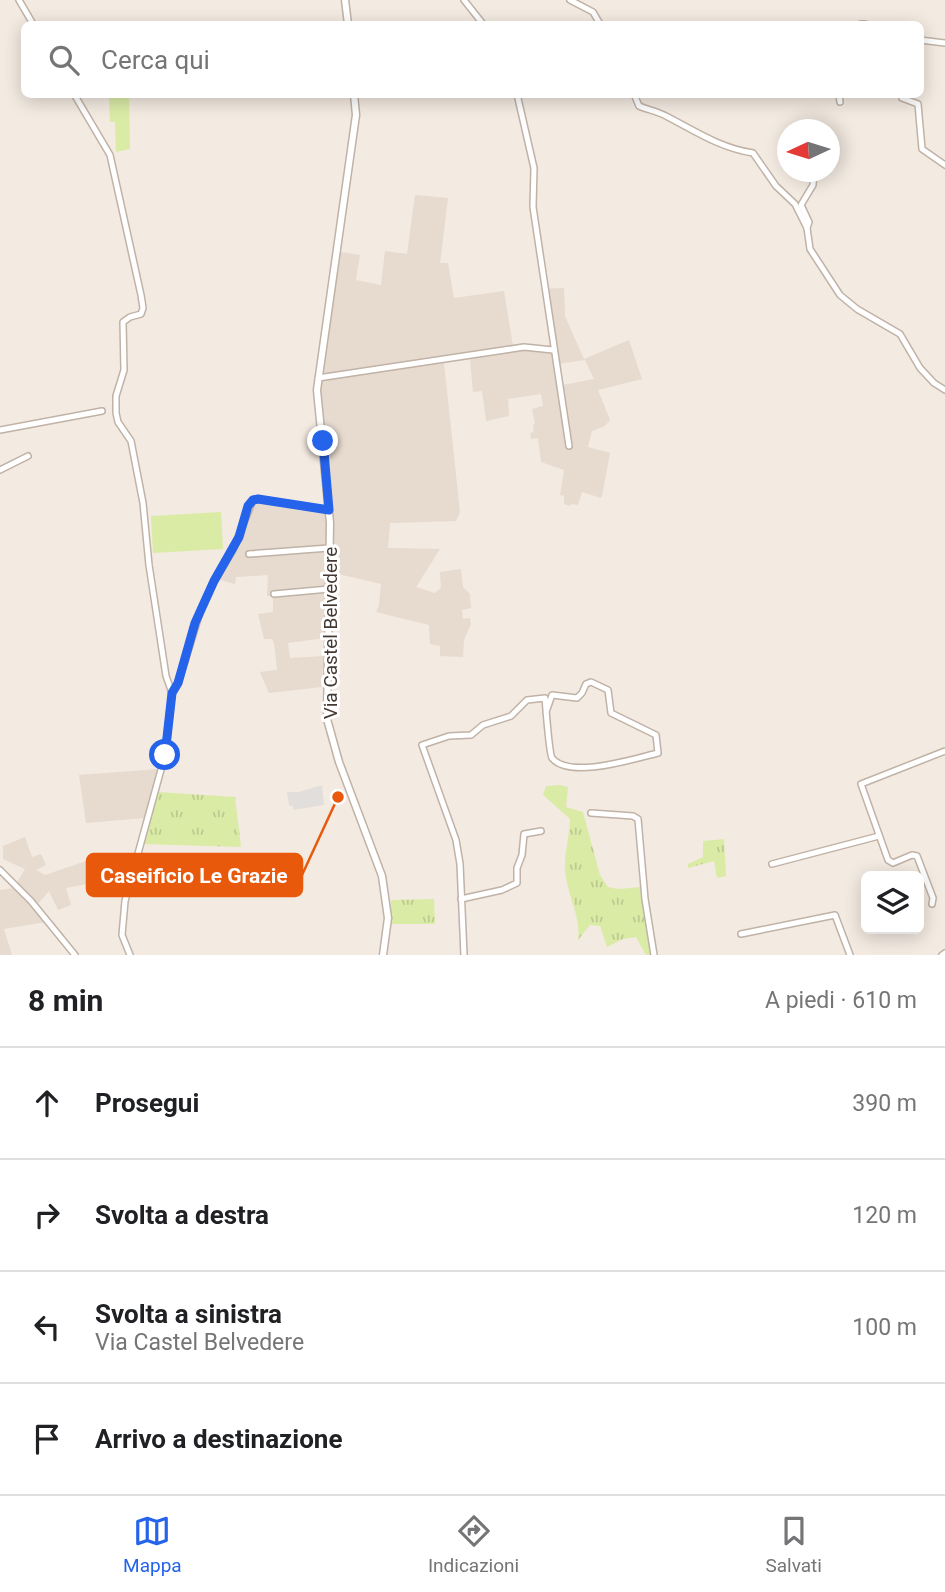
<!DOCTYPE html>
<html lang="it">
<head>
<meta charset="utf-8">
<style>
	:root { --surface:#fff; --page:#f2f2f2; --text:#202124; --muted:#757577; --line:#e0e0e0; --accent:#2563eb }
	body { margin:0; font-family:Roboto,sans-serif; background:var(--page); color:var(--text) }
	.controls { position:absolute; right:21px; bottom:21px; display:grid; overflow:hidden; border-radius:10px; box-shadow:0 4px 18px #0003 }
	.controls button { width:63px; height:63px; display:grid; place-items:center; padding:0; border:0; border-bottom:2px solid var(--line); background:var(--surface); color:var(--text); font:35px sans-serif }
	.compass { position:absolute; left:777px; top:119px; width:63px; height:63px; border-radius:50%; background:var(--surface); box-shadow:0 4px 18px #0003; rotate:266deg }
	.stop { position:absolute; width:21px; height:21px; margin:-16px; border:5px solid #2563eb; border-radius:50%; background:#fff }
	.stop.end { background:#2563eb; border-color:#fff; box-shadow:0 2px 7px #0008 }
	.list { margin:0; padding:0; list-style:none }
	h2 { display:flex; justify-content:space-between; align-items:center; height:91px; margin:0; padding:0 28px; font-size:30px }
	h2 small { font-size:23px; font-weight:400; color:var(--muted) }
	.list li { display:grid; grid-template-columns:46px 1fr auto; gap:21px; align-items:center; box-sizing:border-box; height:112px; padding:0 28px; border-top:2px solid var(--line) }
	.list b { display:block; font-size:26px; white-space:nowrap }
	.list p { margin:0; font-size:23px; white-space:nowrap; color:var(--muted) }
	.list em { font-size:23px; font-style:normal; color:var(--muted) }
	.icon { flex:none; width:38px; height:38px; fill:none; stroke:currentColor; stroke-width:2; stroke-linecap:round; stroke-linejoin:round }
	.map { position:relative; flex:none; width:945px; height:955px; overflow:hidden }
	.search { position:absolute; background:var(--surface); box-shadow:0 4px 18px #0003; left:21px; right:21px; top:21px; height:77px; display:flex; align-items:center; gap:18px; box-sizing:border-box; padding:0 24px; border-radius:10px; color:var(--muted); font-size:26px }
	.sheet { height:539px; background:var(--surface) }
	nav { display:flex; justify-content:space-around; align-items:center; box-sizing:border-box; height:98px; border-top:2px solid var(--line); background:var(--surface); font-size:19px; color:var(--muted) }
	nav a { display:grid; justify-items:center; gap:4px }
	nav .on { color:var(--accent) }
	.map>svg:first-child { display:block }
	.residential { fill:#e7dacf; fill-rule:evenodd }
	.grass { fill:url(#grass-tufts) }
	.park { fill:#daeba6 }
	.parking { fill:#e2dedb }
	.lines { fill:none; stroke-linecap:round; stroke-linejoin:round }
	.minor-casing { stroke:#c1b2a6; stroke-width:8 }
	.tertiary-casing { stroke:#c1b2a6; stroke-width:9 }
	.minor { stroke:#fff; stroke-width:5 }
	.tertiary { stroke:#fff; stroke-width:6 }
	.route { stroke:#2563eb; stroke-width:9 }
	.labels { text-anchor:middle; stroke-width:6; stroke-linejoin:round; paint-order:stroke }
	.street-label { font-size:19px; fill:#443932; stroke:#fff }
	.leader { fill:none; stroke:#e8590c; stroke-width:2.5 }
	.callout-dot { fill:#e8590c; stroke:#fff; stroke-width:2.5 }
	.callout { fill:#e8590c; stroke:#e8590c; stroke-width:2.5 }
	.callout-label { font-size:21px; text-anchor:middle; font-weight:bold; fill:#fff }
</style>
</head>
<body>
<div class="map">
<svg width="945" height="955" viewBox="0 0 945 955">
	<defs>
		<pattern id="grass-tufts" width="24" height="20" patternUnits="userSpaceOnUse" patternTransform="scale(1.75)"><rect width="24" height="20" fill="#daeba6"/><path d="M3 7l-1-3M5 7V3M7 7l1-3M15 17l-1-3M17 17v-4M19 17l1-3" fill="none" stroke="#bcca8f"/></pattern>
	</defs>
	<rect width="100%" height="100%" fill="#f3eae1"/>
	<g class="residential">
		<path d="M415,195L448,198L440,263H448L454,298L504,291L513,346L546,347L551,343L542,289L564,288L565,316L584,359L629,340L642,379L598,390L610,420L605,426L592,431L588,447L610,453L602,496L601,498L582,492L578,505L571,504L570,506L564,504V496L560,495L564,470L541,462L538,438L531,439L530,433L534,432L533,425L535,424L532,409L543,406L541,394L508,399L509,416L486,421L482,391L473,392L470,359L444,363L460,512L456,521L390,523L388,548L440,549L416,587L435,593L441,588L440,572L461,569L463,587L470,594L471,608L462,610L463,619L470,618L471,624L464,640L463,657L440,656V646L430,644L429,625L376,612L379,605L381,584L334,573L332,514L320,386L340,252L360,255L356,280L381,285L385,251L407,254ZM585,360L594,379L563,385L558,364Z"/>
		<polygon points="254,497 325,505 327,550 325,638 288,643 290,658 324,656 321,687 269,693 260,672 277,670 274,643 272,639 264,639 258,614 273,612 273,596 267,596 268,575 236,577 235,584 214,578 235,537 246,507"/>
		<polygon points="159,769 144,818 86,823 79,775"/>
		<polygon points="25,837 32,857 41,854 46,865 36,870 45,875 89,860 92,883 66,888 71,905 58,910 49,891 38,904 52,921 4,929 12,955 0,955 0,890 14,888 25,869 3,859 3,846"/>
	</g>
	<g class="grass">
		<path d="M560,785L568,787L566,807L583,812L600,875L608,887L618,889L642,887L651,955H646L636,937L623,939L607,947L600,926L590,925L578,940C581,915 566,893 565,869C564,853 570,835 570,819L543,795L546,786Z"/>
		<polygon points="157,792 235,797 241,847 142,844"/>
		<polygon points="724,839 726,876 717,878 714,861 688,868 688,864 703,857 703,841"/>
		<polygon points="434,899 435,924 391,924 391,900"/>
	</g>
	<g class="park">
		<polygon points="109,95 129,95 130,149 116,152 115,122 110,122"/>
		<polygon points="221,512 223,549 153,553 151,516"/>
	</g>
	<polygon class="parking" points="322,785 324,805 293,810 293,806 289,806 287,792 299,792"/>
	<g class="lines">
		<defs>
			<g id="minor">
				<polyline points="19,0 33,24"/>
				<polyline points="464,0 483,24"/>
				<polyline points="570,0 593,12 600,24"/>
				<polyline points="861,24 865,24"/>
				<polyline points="920,40 945,43"/>
				<polyline points="74,94 110,155 141,295 143,308 141,314 130,317 123,322 124,370 116,396 116,413 118,422 131,441 143,503 149,565 166,676 172,693"/>
				<polyline points="517,94 534,168 533,207 569,446"/>
				<path d="M634,94L639,106C648,110 657,111 666,116C695,131 720,148 753,153L776,186L795,204L807,228L810,249L840,295L857,309L900,334L920,368L934,383L945,390"/>
				<polyline points="839,94 840,102"/>
				<polyline points="902,98 918,104 922,149 945,165"/>
				<polyline points="807,228 809,222 801,205 813,185 814,172"/>
				<polyline points="318,378 524,347 553,350"/>
				<polyline points="0,430 102,411"/>
				<polyline points="0,470 28,456"/>
				<polyline points="249,554 329,548"/>
				<polyline points="274,594 329,589"/>
				<polyline points="591,813 633,816 638,819 645,899 654,955"/>
				<polyline points="772,864 879,836"/>
				<polyline points="0,870 31,901 75,955"/>
				<polyline points="461,899 502,890 517,883 517,868 522,855 524,834 541,831"/>
				<polyline points="932,904 933,898 917,856 912,855 893,863 888,860 861,784 945,751"/>
				<polyline points="741,934 835,915 850,955"/>
				<polyline points="130,955 122,935 125,901 165,755 172,693 178,683 201,609 214,581 233,550 253,500 258,499 329,510"/>
				<path d="M464,955L460,864L456,840L422,745L449,736L471,735L483,725L511,716L527,700L545,698C546,708 549,753 552,758C570,780 636,758 658,753L656,735L611,713L608,690L591,682L586,684L582,693L577,698L552,695L546,712"/>
				<polyline points="942,955 945,953"/>
			</g>
			<g id="tertiary">
				<polyline points="345,0 348,24"/>
				<polyline points="354,94 356,115 317,390 330,523 327,719 339,762 382,876 388,918 383,955"/>
			</g>
		</defs>
		<use href="#minor" class="minor-casing"/>
		<use href="#tertiary" class="tertiary-casing"/>
		<use href="#minor" class="minor"/>
		<use href="#tertiary" class="tertiary"/>
	</g>
	<g class="lines">
		<polyline class="route" points="165,755 172,693 178,683 195,623 214,581 239,537 248,506 253,500 258,499 329,510 323,441"/>
	</g>
	<g class="labels">
		<g class="street-label">
			<text transform="translate(330 633) rotate(-90)" y="7">Via Castel Belvedere</text>
		</g>
	</g>
	<path class="leader" d="M338 797L302 875"/>
	<circle class="callout-dot" cx="338" cy="797" r="7"/>
	<rect class="callout" x="87" y="854" width="215" height="42" rx="7"/>
	<g class="callout-label">
		<text x="194" y="883">Caseificio Le Grazie</text>
	</g>
</svg>
<div class="controls">
<button><svg class="icon" aria-label="layers" viewBox="0 0 24 24"><path d="M12 4l9 5-9 5-9-5zM3 14l9 5 9-5"/></svg></button>
</div>
<svg class="compass" viewBox="-18 -18 36 36"><path d="M0-13l5 13h-10z" fill="#e53935"/><path d="M0 13l5-13h-10z" fill="#757577"/></svg>
<div class="stop" style="left:165px;top:755px"></div>
<div class="stop end" style="left:323px;top:441px"></div>
<div class="search"><svg class="icon" aria-label="search" viewBox="0 0 24 24"><circle cx="10" cy="10" r="6"/><path d="M15 15l6 6"/></svg>Cerca qui</div>
</div>
<section class="sheet">
<h2>8 min<small>A piedi · 610 m</small></h2>
<ul class="list">
<li><svg class="icon" aria-label="ahead" viewBox="0 0 24 24"><path d="M12 20V5M6 11l6-6 6 6"/></svg><div><b>Prosegui</b></div><em>390 m</em></li>
<li><svg class="icon" aria-label="right" viewBox="0 0 24 24"><path d="M7 20v-9h11M14 6l5 5-5 5"/></svg><div><b>Svolta a destra</b></div><em>120 m</em></li>
<li><svg class="icon" aria-label="left" viewBox="0 0 24 24"><path d="M17 20v-9H6M10 6l-5 5 5 5"/></svg><div><b>Svolta a sinistra</b><p>Via Castel Belvedere</p></div><em>100 m</em></li>
<li><svg class="icon" aria-label="arrive" viewBox="0 0 24 24"><path d="M6 21V4h12l-3 4 3 4H6"/></svg><div><b>Arrivo a destinazione</b></div></li>
</ul>
</section>
<nav>
<a class="on"><svg class="icon" aria-label="map" viewBox="0 0 24 24"><path d="M3 6l6-2 6 2 6-2v14l-6 2-6-2-6 2zM9 4v14M15 6v14"/></svg>Mappa</a>
<a><svg class="icon" aria-label="directions" viewBox="0 0 24 24"><path d="M12 3l9 9-9 9-9-9zM9 14v-3h6M13 9l2 2-2 2"/></svg>Indicazioni</a>
<a><svg class="icon" aria-label="saved" viewBox="0 0 24 24"><path d="M7 4h10v16l-5-4-5 4z"/></svg>Salvati</a>
</nav>
</body>
</html>
